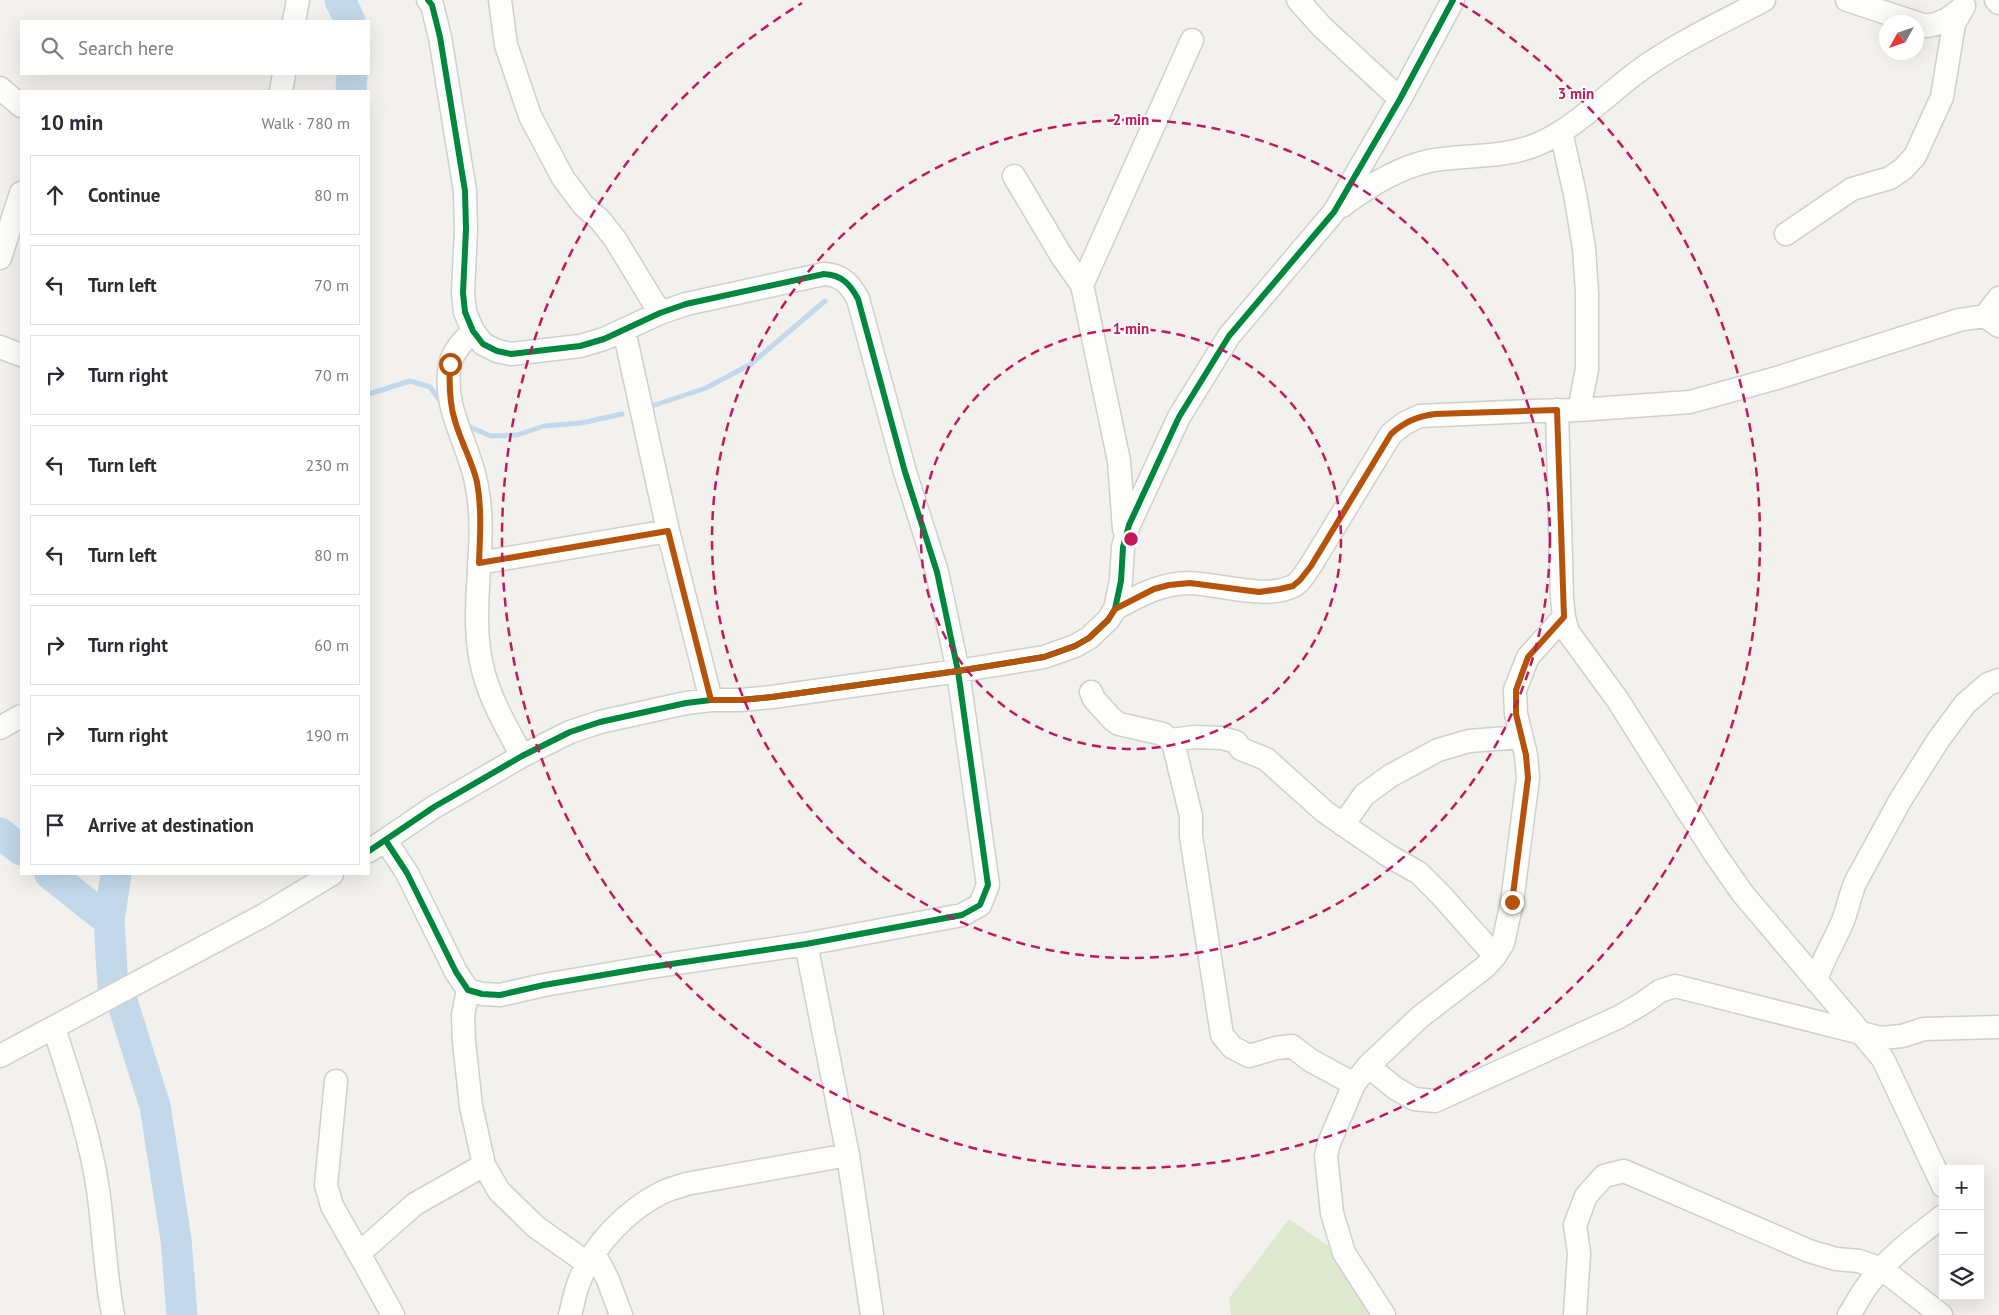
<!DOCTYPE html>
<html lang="en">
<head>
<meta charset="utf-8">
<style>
  body { margin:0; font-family:"PT Sans",sans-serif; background:#f7f7f7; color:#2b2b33 }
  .controls { position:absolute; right:15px; bottom:15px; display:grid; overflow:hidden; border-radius:0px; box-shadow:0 5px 20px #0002 }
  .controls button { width:45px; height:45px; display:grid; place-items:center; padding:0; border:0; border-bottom:1px solid #e1e1e2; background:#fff; color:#2b2b33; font:25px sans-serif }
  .compass { position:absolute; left:1879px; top:15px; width:45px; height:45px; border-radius:50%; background:#fff; box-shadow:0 5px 20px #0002; rotate:230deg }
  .stop { position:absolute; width:15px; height:15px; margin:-11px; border:4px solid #b45309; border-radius:50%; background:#fff }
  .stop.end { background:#b45309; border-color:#fff; box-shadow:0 1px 5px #0008 }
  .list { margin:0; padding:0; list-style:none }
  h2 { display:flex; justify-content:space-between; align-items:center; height:65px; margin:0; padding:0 20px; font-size:21px }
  h2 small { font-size:16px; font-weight:400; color:#7c7c81 }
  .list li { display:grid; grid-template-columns:32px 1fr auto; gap:15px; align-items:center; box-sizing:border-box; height:80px; margin:0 10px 10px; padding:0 10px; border:1px solid #e1e1e2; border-radius:0px }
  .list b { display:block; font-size:19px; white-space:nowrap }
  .list em { font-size:16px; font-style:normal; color:#7c7c81 }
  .icon { flex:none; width:28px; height:28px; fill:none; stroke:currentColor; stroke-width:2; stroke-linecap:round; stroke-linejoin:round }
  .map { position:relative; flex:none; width:1999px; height:1315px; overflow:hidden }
  .search { position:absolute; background:#fff; box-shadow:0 5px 20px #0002; left:20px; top:20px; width:350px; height:55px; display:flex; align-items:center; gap:12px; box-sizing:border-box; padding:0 18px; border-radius:0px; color:#7c7c81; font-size:19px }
  .panel { position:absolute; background:#fff; box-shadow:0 5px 20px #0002; left:20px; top:90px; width:350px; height:785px; border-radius:0px }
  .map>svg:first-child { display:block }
</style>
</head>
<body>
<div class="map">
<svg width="1999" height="1315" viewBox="0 0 1999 1315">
  <rect width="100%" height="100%" fill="#f2f1ed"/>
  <path fill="#dee9d0" d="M1289,1219l42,29 43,67h-143l-2,-17z"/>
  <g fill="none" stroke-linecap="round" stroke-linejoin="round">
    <path stroke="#c3d8ea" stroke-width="5" d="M369,394l41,-13 20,6 13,18
      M652,406l54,-18 45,-24 74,-63
      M465,425l26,11 26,-1 27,-9 37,-3 41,-9"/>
    <path stroke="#c3d8ea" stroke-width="31" d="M340,0l10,21
      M351,91l1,-17
      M0,833l21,17
      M50,874l59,47
      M116,874l-7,47 4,66 9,14 33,105 21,133 6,76"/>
    <defs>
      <path id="minor" d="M500,0l6,45 24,71 33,62 21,28 16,14 15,19 45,74
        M1298,0l24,27 78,72
        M1847,0l79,26c16,-2 24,-8 36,-18
        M1996,0l3,3
        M294,21l4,-21
        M0,88l21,18
        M281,91l3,-17
        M1561,132l14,62 9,54 3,45v76l-8,41
        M1014,176l47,79 21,30 37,176 5,68
        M1342,206c25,-19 56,-38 87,-45 35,-7 75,-2 109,-17 37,-16 66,-47 98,-71 39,-29 85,-50 128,-73
        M1786,234l66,-45 38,-11 13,-9 12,-13 27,-59 12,-73 10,-18
        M0,258l21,-65
        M1082,285l110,-245
        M1985,316l14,-18
        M624,330l44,201 43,169
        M473,331c-9,9 -21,21 -23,34 -8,42 18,77 26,117 14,63 -10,129 8,192 8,29 24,56 38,82
        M0,347l21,8
        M1557,410l5,188 2,19 4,15 49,67 98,155 28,40 140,165 60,127
        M479,563l189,-32
        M1115,609c24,-14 47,-26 75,-26 29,1 77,17 103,3 8,-4 13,-14 18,-21l80,-131 14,-11 15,-7 109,-5 50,-1 111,-8 90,-25 179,-57 26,-4 14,10
        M1091,692l3,7 18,20 7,5 44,10 10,8 18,74v20l31,199 10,12 17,9 27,-8 16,-2 18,14 44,24
        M0,728l21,-12
        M1172,740l21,-3 29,1 14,4 5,7 25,10 59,53 64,44 30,17 21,21 55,62
        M1343,825l21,-30 26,-19 48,-26 31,-9 52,-4
        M386,841l21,32 49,99 12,18 14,4 18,1 44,-10 100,-17 162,-24 156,-29 18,-10 8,-20 -30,-214 -21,-99 -32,-100 -47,-173c-8,-15 -16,-24 -34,-25l-138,30 -26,9 -56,26 -24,7 -69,8 -14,-3 -14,-7 -10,-13 -8,-19 -2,-19 3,-64 -1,-38 -25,-154 -8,-32 -4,-5
        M369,851l65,-44 88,-51 48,-24 30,-10 86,-19 25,-3h30l31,-3 186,-26 86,-14 31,-11 14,-8 19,-18 7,-11 6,-28 2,-34 6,-22 50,-108 50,-81 105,-124 66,-113 53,-99
        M806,944l42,211 24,160
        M1816,981c6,-21 18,-39 26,-58 6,-14 8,-29 14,-42l45,-82 38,-60 26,-35 23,-20 11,-4
        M468,990l-5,25 1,27 7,64 13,59 15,26 37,36 51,36
        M54,1028c17,53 36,107 44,162 6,42 7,83 15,125
        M0,1056l264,-141 68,-41
        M1368,1066l27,22 19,11 21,2 184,-84 24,-14 17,-12 15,-5 206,52 21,-2 22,-7 75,-2
        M336,1081l-10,104 6,21 29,51
        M594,1253l14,27 13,35
        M393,1315l-32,-58 3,-8 51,-45 69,-39
        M570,1315c3,-11 5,-23 9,-33 14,-37 47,-71 82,-89 8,-4 17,-6 25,-9l162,-29
        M1384,1315l-40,-62 -12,-40 -6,-57 3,-13 25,-59 14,-18 52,-49 65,-50 10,-11 8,-13 9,-41 16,-124 -2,-23 -10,-41 -1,-24 13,-33 36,-40
        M1575,1315l4,-62 -4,-28 11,-29 18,-20 20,-5 185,80 27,8 23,2 23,8 59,46
        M1849,1315c7,-11 13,-23 21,-33 20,-26 47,-46 73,-66"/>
    </defs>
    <use href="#minor" stroke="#d0cfcb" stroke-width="25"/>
    <use href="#minor" stroke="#fdfdfc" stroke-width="22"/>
    <defs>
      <path id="cycleway" d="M386,841l21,32 49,99 12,18 14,4 18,1 44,-10 100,-17 162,-24 156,-29 18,-10 8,-20 -30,-214 -21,-99 -32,-100 -47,-173c-8,-15 -16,-24 -34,-25l-138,30 -26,9 -56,26 -24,7 -69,8 -14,-3 -14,-7 -10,-13 -8,-19 -2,-19 3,-64 -1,-38 -25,-154 -8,-32 -4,-5
        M369,851l65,-44 88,-51 48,-24 30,-10 86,-19 25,-3h30l31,-3 186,-26 86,-14 31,-11 14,-8 19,-18 7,-11 6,-28 2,-34 6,-22 50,-108 50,-81 105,-124 66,-113 53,-99"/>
    </defs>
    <use href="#cycleway" stroke="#fff" stroke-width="9"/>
    <use href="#cycleway" stroke="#00873e" stroke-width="6"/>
  </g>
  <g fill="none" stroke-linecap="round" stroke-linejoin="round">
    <path stroke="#b45309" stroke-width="6" d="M450,364c-1,19 -1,38 5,57 6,21 17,40 22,61 5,27 3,54 2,81l189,-32 43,169h30l31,-3 186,-26 86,-14 31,-11 14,-8 19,-18 7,-11 39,-20 15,-4 21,-2 69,9 21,-3 13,-3 7,-6 11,-14 80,-132c13,-12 26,-18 44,-20l122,-4 7,207 -36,40 -12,33v24l10,41 2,23 -16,124"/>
  </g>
  <g fill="none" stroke="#c2185b" stroke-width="2.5" stroke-dasharray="9 6">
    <circle cx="1131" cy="539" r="210"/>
    <circle cx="1131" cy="539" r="419"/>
    <path d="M1460 3A629 629 0 1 1 802 3"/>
  </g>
  <circle cx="1131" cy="539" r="8" fill="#c2185b" stroke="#fff" stroke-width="2.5"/>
  <g font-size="15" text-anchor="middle" font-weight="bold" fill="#c2185b" stroke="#fff" stroke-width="4" stroke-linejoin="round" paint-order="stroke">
    <text x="1576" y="99">3 min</text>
    <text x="1131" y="125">2 min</text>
    <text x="1131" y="334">1 min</text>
  </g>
</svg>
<div class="controls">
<button>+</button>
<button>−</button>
<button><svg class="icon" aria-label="layers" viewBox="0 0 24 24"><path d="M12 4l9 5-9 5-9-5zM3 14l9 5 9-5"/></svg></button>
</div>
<svg class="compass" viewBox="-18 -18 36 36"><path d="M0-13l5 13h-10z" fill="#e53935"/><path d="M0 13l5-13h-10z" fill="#7c7c81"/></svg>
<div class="stop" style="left:450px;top:364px"></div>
<div class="stop end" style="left:1512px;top:902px"></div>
<div class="search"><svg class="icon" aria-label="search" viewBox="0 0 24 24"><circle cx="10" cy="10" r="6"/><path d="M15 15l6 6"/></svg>Search here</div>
<section class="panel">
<h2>10 min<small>Walk · 780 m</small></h2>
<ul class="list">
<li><svg class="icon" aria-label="ahead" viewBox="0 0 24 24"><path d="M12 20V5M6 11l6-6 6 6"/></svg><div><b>Continue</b></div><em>80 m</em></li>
<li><svg class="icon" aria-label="left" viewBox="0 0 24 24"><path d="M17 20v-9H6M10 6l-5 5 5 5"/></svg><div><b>Turn left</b></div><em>70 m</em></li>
<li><svg class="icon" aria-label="right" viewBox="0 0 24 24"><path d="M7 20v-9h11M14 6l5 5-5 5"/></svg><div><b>Turn right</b></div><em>70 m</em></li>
<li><svg class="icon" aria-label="left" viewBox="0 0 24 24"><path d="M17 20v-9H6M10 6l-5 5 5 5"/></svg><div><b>Turn left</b></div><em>230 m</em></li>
<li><svg class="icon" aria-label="left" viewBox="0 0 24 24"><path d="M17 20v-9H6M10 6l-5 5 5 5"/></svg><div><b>Turn left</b></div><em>80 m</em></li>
<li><svg class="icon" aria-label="right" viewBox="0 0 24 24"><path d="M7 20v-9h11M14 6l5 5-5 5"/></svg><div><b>Turn right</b></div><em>60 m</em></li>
<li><svg class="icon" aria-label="right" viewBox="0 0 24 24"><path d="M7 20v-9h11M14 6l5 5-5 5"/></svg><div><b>Turn right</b></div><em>190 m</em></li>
<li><svg class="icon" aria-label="arrive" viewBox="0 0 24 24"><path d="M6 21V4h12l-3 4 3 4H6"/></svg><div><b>Arrive at destination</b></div></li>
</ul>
</section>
</div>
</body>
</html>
